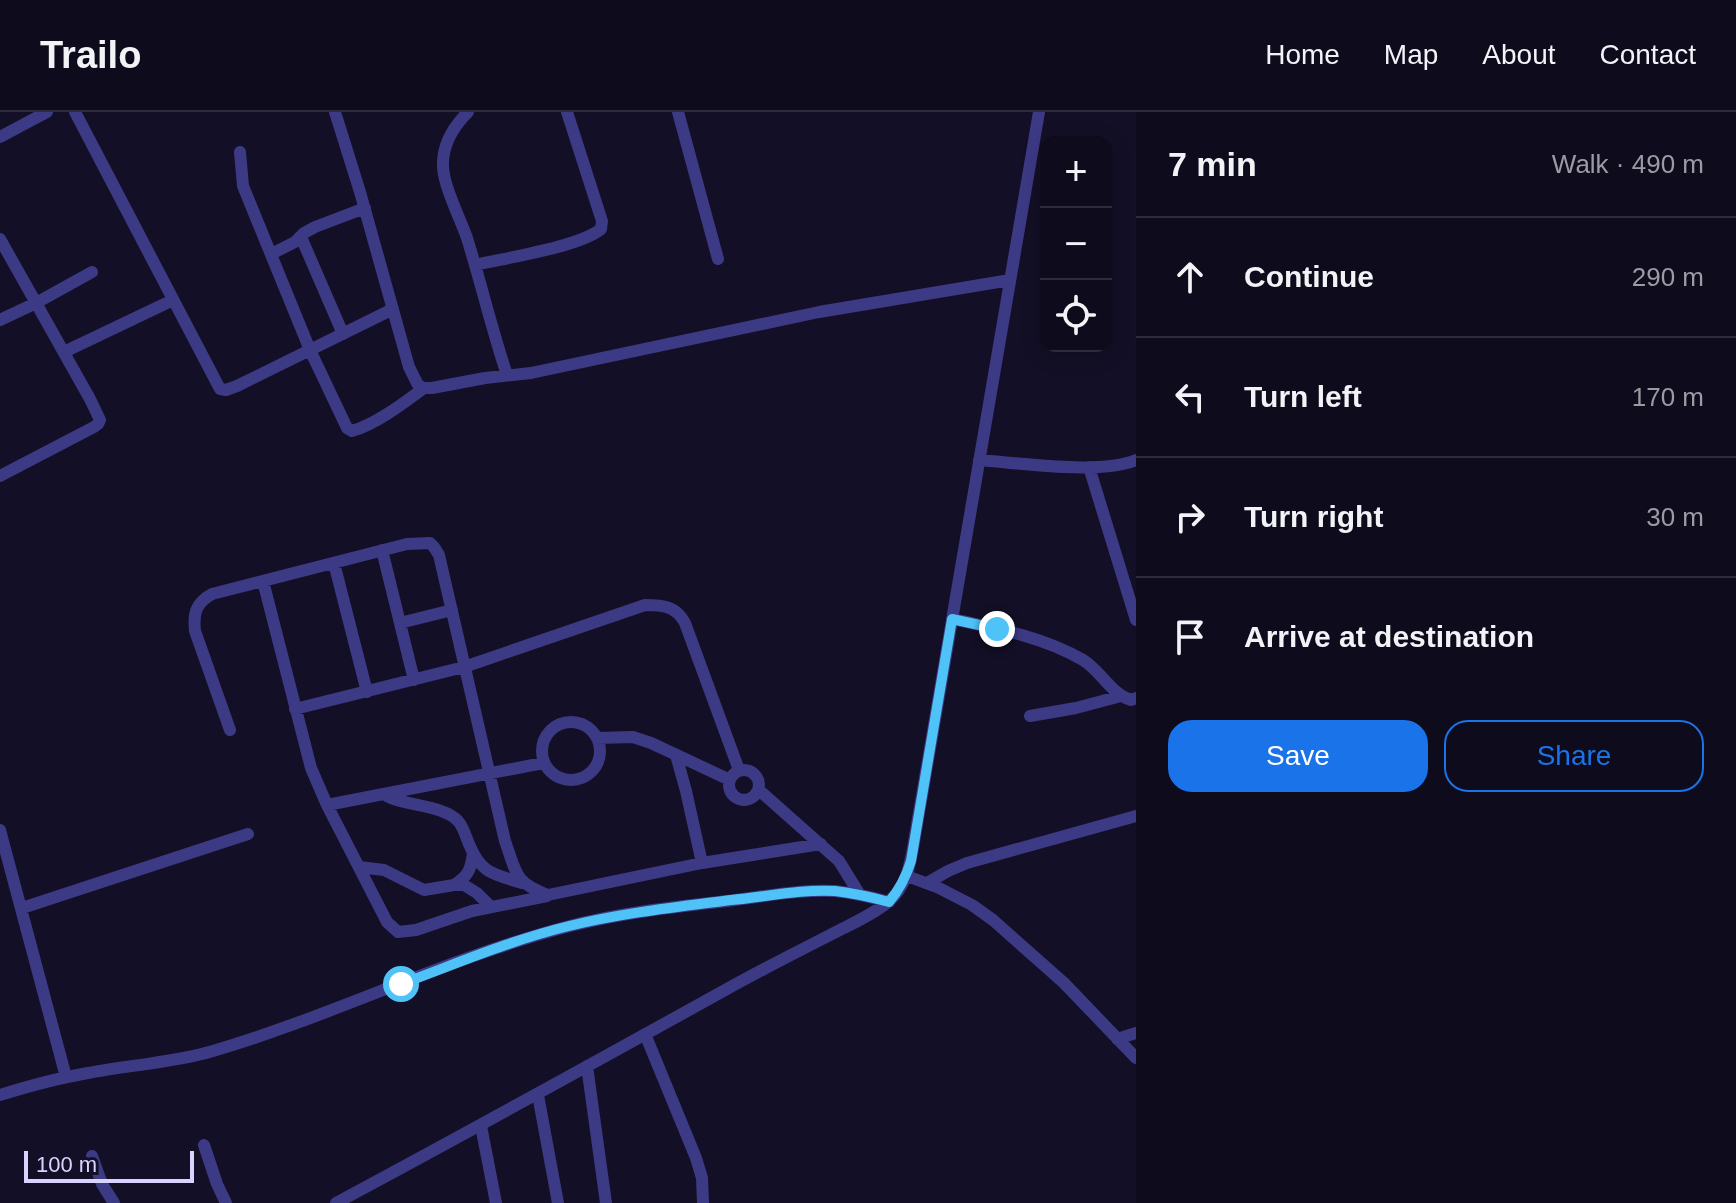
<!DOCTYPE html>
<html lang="en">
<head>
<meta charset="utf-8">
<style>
  body { margin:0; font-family:Helvetica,sans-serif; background:#1c1929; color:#f1f3f6 }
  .controls { position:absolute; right:24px; top:24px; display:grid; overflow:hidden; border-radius:16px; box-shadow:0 4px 20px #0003 }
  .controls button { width:72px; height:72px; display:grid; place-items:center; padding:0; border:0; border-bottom:2px solid #2e2b3b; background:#0e0b1c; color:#f1f3f6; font:40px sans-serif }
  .scale { position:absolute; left:24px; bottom:20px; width:170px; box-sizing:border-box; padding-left:8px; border:4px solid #d9d4ff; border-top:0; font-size:22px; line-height:28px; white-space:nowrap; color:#d9d4ff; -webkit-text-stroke:6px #130f26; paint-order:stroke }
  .stop { position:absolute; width:24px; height:24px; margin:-18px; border:6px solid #4fc3f7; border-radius:50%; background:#fff }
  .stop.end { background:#4fc3f7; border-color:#fff; box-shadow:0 2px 8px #0008 }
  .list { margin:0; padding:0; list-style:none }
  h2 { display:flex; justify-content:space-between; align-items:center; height:104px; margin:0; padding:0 32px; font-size:34px }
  h2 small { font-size:26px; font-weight:400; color:#9b9ba3 }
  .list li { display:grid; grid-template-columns:52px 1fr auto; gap:24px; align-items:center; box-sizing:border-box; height:120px; padding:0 32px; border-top:2px solid #2e2b3b }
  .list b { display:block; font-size:30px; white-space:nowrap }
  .list em { font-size:26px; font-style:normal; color:#9b9ba3 }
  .actions { display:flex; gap:16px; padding:24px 32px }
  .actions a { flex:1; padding:18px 0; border:2px solid #1a73e8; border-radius:24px; text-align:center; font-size:28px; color:#1a73e8 }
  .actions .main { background:#1a73e8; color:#fff }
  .icon { flex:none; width:44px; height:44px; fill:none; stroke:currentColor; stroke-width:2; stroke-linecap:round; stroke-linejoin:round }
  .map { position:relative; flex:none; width:1136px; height:1091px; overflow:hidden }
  header { display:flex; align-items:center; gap:48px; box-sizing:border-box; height:112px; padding:0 40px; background:#0e0b1c; border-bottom:2px solid #2e2b3b }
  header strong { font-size:38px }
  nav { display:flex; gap:44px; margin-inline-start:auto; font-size:28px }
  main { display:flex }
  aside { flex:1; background:#0e0b1c }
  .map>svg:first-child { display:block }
</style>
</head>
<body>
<header>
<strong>Trailo</strong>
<nav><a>Home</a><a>Map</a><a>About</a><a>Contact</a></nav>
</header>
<main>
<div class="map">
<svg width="1136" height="1091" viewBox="0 0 1136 1091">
  <rect width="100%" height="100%" fill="#130f26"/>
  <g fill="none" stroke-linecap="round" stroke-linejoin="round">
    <path stroke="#3d3a85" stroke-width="12" d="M75,0l145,277 6,1 11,-4 156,-77
      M335,0l25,80 49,175 9,18 6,3h8l53,-10 46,-5 288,-61 191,-32
      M468,0c-15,15 -26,33 -25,55 1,20 17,51 24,71 14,45 25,92 40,137
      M678,0l40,147
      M0,25l47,-25
      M240,40l3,34 67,164 37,78 5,3c23,-6 53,-29 72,-43
      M301,125l42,97
      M0,127l90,160 10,21 -2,4 -4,3 -94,49
      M271,142l24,-12 9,-9 11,-6 50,-19
      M475,153c30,-7 104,-18 126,-36l1,-8 -35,-109
      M0,208l36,-17 56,-31
      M64,240l109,-52
      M979,348c41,3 120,15 157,0
      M1089,355l47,153
      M382,438l32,130
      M334,451l33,129
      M263,469l48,187 16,37 60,117 11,10 18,-2 56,-19 75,-15
      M952,507c44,9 92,18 131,41 18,11 28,34 48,40l5,-2
      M400,511l52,-13
      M295,597l169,-42 181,-62c18,0 31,1 40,18l54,147
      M1030,604l46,-8 45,-12
      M542 639a29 29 0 1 1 58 0a29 29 0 1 1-58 0Z
      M230,618l-35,-99c-2,-18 1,-28 17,-37l195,-50 23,-1 4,4 5,8 66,286c12,33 9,41 43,54l154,-32 119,-19
      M597,626l36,-1 18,6 79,37
      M676,643l10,36 16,72
      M729 673a15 15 0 1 1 30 0a15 15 0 1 1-30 0Z
      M759,678l80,71 21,34
      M387,684c17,10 57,9 71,25 5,5 8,16 11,23 12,30 25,30 53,39
      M327,693l216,-42
      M0,718l66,247
      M359,755l25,3 40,20 30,-5h10l13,8 14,14
      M907,764l32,12 33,17 21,15 71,63 72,75
      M927,771l21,-12 19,-8 169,-47
      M454,773c14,-9 17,-15 19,-32
      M22,796l226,-74
      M645,922l51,124 6,20 1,25
      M1117,927l19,-6
      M587,954l19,137
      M0,983c29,-9 58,-17 88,-22 41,-8 84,-10 125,-22 119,-35 232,-92 353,-124 53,-14 107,-20 161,-26 35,-4 73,-12 108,-10 19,2 36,6 54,11
      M538,983l20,108
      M481,1014l15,77
      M204,1033l13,39 9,19
      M92,1044l10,28 12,19
      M336,1091c131,-70 261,-142 391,-214 34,-19 68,-36 103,-54 19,-10 41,-19 58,-33 20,-16 23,-42 27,-66l124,-724"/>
  </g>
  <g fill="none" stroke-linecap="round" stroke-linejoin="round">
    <path stroke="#4fc3f7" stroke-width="10" d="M401,872c55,-20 110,-44 168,-58 53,-13 108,-19 162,-26 34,-3 70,-11 104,-9 18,2 36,6 54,11 11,-13 17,-25 22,-41l41,-242 45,10"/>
  </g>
</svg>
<div class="controls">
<button>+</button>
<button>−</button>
<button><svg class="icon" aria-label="locate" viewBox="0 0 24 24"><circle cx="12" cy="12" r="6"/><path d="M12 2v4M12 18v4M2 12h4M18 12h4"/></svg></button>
</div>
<div class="scale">100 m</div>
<div class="stop" style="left:401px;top:872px"></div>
<div class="stop end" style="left:997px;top:517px"></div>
</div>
<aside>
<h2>7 min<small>Walk · 490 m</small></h2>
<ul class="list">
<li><svg class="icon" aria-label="ahead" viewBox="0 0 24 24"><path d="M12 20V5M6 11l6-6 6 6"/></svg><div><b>Continue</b></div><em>290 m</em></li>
<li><svg class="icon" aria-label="left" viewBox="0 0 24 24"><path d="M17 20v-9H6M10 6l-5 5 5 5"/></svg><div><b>Turn left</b></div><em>170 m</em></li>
<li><svg class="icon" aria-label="right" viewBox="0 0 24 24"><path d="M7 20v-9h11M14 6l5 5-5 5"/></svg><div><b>Turn right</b></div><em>30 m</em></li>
<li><svg class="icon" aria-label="arrive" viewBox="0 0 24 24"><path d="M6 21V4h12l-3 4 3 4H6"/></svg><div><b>Arrive at destination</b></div></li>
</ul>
<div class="actions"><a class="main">Save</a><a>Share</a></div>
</aside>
</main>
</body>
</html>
